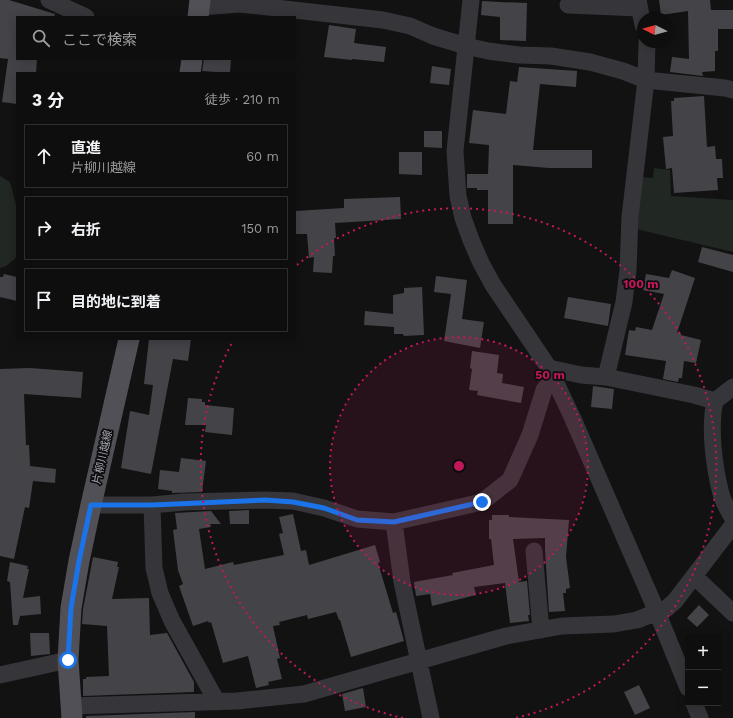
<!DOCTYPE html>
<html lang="ja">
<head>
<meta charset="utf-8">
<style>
  body { margin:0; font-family:"Work Sans","Noto Sans JP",sans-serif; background:#1c1c1c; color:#f1f3f6 }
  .controls { position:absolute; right:12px; bottom:12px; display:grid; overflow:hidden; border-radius:0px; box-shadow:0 2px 10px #0003 }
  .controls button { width:36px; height:36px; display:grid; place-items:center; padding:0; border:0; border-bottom:1px solid #2e2e2e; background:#0e0e0e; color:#f1f3f6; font:20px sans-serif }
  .compass { position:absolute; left:637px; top:12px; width:36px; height:36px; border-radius:50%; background:#0e0e0e; box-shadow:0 2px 10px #0003; rotate:275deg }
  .stop { position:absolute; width:12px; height:12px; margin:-9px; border:3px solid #1a73e8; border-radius:50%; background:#fff }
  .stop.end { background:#1a73e8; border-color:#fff; box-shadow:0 1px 4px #0008 }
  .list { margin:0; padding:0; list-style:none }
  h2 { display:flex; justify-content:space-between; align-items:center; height:52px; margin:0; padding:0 16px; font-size:17px }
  h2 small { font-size:13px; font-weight:400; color:#9b9c9e }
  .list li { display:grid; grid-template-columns:26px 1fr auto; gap:12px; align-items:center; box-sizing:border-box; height:64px; margin:0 8px 8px; padding:0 8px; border:1px solid #2e2e2e; border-radius:0px }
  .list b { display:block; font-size:15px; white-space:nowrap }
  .list p { margin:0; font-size:13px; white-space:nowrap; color:#9b9c9e }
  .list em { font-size:13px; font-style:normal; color:#9b9c9e }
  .icon { flex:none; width:22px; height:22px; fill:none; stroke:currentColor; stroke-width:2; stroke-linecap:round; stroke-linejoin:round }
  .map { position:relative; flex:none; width:733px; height:718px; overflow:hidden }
  .search { position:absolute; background:#0e0e0e; box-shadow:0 2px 10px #0003; left:16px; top:16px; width:280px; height:44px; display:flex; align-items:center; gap:10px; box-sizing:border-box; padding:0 14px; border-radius:0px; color:#9b9c9e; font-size:15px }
  .panel { position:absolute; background:#0e0e0e; box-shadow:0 2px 10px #0003; left:16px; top:72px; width:280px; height:268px; border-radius:0px }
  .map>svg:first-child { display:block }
</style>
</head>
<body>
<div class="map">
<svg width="733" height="718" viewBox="0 0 733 718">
  <rect width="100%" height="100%" fill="#121213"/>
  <path fill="#212723" d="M654,168l16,2 1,26 62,4v52l-97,-23 6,-52 11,1z
    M0,176l10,6 7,27v48l-11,9 -6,2z"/>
  <path fill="#444448" d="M0,0h9l46,14 -1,3h-37v42h20l-1,14h-19v31l-15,-2 6,-43 -8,-1z
    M659,0h51l1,10h22v19h-15v22h-3v20l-13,1 1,4 -33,-4 2,-15 17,2 -1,-48 -27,4z
    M482,1l17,1 28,1 -1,38 -26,-1v-23l-19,-2z
    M329,25l27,4 -2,14 32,4 -2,15 -32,-3v1l-28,-3z
    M204,59h27l-1,14 -28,-2z
    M432,66l19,3 -2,16 -19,-2z
    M519,67l58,4 -1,16 -36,-3 -7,66h59v18h-43l-36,-3v59h-25v-34h-11v-2h-10v-14h21l1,-29 -20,-2 4,-33 33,4 4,-33 7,1z
    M704,96l3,51 8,-1 1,13h6l1,19h-6l1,12 -44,3 -2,-25 -6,1 -3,-32 10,-1 -2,-35h3v-3z
    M424,131h18v17l-18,-1z
    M399,152h23v23l-23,-1z
    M400,197l1,22 -66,4 1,15h-2l1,18h-2l-1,17 -19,-1 1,-15 -5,1 -2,-24h-12v-23l49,-3v-9z
    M702,247l31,8v17l-35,-10z
    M672,270l23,8 -18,55h4v2l20,5 -5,23 -12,-2 -2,17h-3l-1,4 -15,-3 3,-18 -41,-6 4,-25 6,1 1,-4 16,3 12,-36 -21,-4 3,-16 23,4z
    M4,274l13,3v24l-17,-4v-20h3z
    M436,276l31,4 -5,39 22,3 -4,26 -36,-7 7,-47 -17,-2z
    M422,287l2,48 -20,1 -1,-2h-9v-7l-30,-2 1,-14 28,3v-19l11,-2v-5z
    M568,297l43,7 -3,22 -44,-8z
    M149,339h42l-3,22 -15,-2 -22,115 -30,-6 9,-57 19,4 4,-30 -9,-1z
    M472,351l27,4 -2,18 6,1 -1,9 22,4 -3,16 -44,-8 1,-4 -9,-1 3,-21 -2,-1z
    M30,368l53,4 -2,26 -57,-4 2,51h3l1,21 26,3 -1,14 -22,-2 -4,27 -4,-1 -11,52 -14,-3v-187z
    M593,386l21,3 -2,20 -21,-2z
    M188,398l14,1v3h3v3l29,3 -2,27 -27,-3 1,-7h-21z
    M181,458l25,3 -4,31 -30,1v-2l-14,-2 2,-19 19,2z
    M249,510v14h-19l-1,-13z
    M211,511l10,13h-11l1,3 -12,2 6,40 28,-7 1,3 50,-10 -5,-21 4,-1 -4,-16 14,-3 8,37 5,-1 3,15 66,-20 5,17 -2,1 15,50 3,-1 8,29 -53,16 -11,-37h-1l-3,-8 -28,7 -1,-4 -28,7 1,3 -7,1 7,32 -3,1 5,20 -14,3 1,3 -13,3 -8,-32 -25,7 -12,-41 -2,1 -1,-2 -15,5 -14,-40 4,-2 -5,-14 -5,-40 4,-1 -2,-16z
    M492,515h17v2l60,3 -3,37 4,31 -4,1v4h-3l2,18 -16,1 -4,-62v-12l-32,1 6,43 8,-1 3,34h-2l1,6 -19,2 -5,-40 -31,4 2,8 -44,11 -2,-12 -14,2 -2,-14 39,-7 -1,-2 42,-8 -3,-26h-2v-19h3z
    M93,557l25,5 -1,5h2l-7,32 37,-1 1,37 17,-2 27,49v10l-111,4v-17h3v-2l23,-1 -2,-50 -25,-2 1,-15z
    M10,562l18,4 -1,3h2l-6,29 17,-2 1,18 -21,2 -2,9h-5l-3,-43 -3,-1z
    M699,605l10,10 -12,12 -10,-9z
    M30,633h19l1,21 -19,2z
    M639,685l11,23 -15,7 -11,-23z
    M363,688l3,19 -21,4 -3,-17z
    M195,712v6h-109v-2z"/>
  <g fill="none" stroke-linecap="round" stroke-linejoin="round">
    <path stroke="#35353a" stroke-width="17" d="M49,0l37,17
      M471,0l-16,151 3,45 5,22 8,22 10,23 12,22 56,83 24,51 84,193 31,76
      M638,0l5,25
      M568,5l71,3
      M200,7l40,-3 143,16 27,6 23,10 33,10 22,5 31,4 32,1 39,6 33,9 23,9 79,8 8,2
      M549,368l32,7 25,2 18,-75 4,-32 2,-53 16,-137 1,-38
      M606,377l88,18 21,6
      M733,387l-18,14c-6,27 -1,65 6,93 2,8 8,17 12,25
      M91,505h61l32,-3 81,-2 28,1 31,7 33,11 37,3 88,-20 28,-22 20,-45 14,-45 9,-13
      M152,505l2,63 6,25 12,28 45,81
      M394,522l8,60 29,136
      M534,551l7,79
      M694,576l39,37
      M0,675l68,-15
      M694,703l6,15
      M71,706l166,-5 67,-7 202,-58 56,-10 52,-2 23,-4 30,-12 8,-7 58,-76"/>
    <path stroke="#505056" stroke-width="21" d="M198,17l2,-17
      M190,73l2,-14
      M72,718l-4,-58 3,-52 8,-47 12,-56 38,-166"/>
  </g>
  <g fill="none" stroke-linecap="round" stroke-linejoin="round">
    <path stroke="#1a73e8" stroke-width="5" d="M68,660l3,-52 8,-47 12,-56h61l113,-5 28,2 31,6 33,12 37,2 88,-20"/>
  </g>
  <circle cx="459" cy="466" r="129" fill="#c2185b" fill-opacity=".12"/>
  <g fill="none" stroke="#c2185b" stroke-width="2" stroke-dasharray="2 4">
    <circle cx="459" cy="466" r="129"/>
    <path d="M403 718A258 258 0 0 1 233 341M297 265A258 258 0 1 1 515 718"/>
  </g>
  <g text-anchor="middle" stroke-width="3.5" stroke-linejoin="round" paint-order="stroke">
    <g font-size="11" fill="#a5a7b2" stroke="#0d0d0e">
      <text transform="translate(102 457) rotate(-77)" y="4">片柳川越線</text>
    </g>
  </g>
  <circle cx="459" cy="466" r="6" fill="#c2185b" stroke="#0d0d0e" stroke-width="2"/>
  <g font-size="12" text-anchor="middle" font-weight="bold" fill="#c2185b" stroke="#0d0d0e" stroke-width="3.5" stroke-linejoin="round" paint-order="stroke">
    <text x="641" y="288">100 m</text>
    <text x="550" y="379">50 m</text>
  </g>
</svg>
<div class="controls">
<button>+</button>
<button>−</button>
</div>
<svg class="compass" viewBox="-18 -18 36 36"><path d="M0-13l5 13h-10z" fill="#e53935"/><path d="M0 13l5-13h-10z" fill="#9b9c9e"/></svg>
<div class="stop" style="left:68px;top:660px"></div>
<div class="stop end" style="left:482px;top:502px"></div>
<div class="search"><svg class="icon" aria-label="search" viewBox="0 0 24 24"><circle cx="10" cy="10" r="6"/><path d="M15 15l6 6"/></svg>ここで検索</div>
<section class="panel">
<h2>3 分<small>徒歩 · 210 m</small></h2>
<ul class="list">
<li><svg class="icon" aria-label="ahead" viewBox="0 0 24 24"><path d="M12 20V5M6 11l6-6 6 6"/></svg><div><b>直進</b><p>片柳川越線</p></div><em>60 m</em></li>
<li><svg class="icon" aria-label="right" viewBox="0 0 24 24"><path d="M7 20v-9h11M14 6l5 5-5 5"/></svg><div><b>右折</b></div><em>150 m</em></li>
<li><svg class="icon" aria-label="arrive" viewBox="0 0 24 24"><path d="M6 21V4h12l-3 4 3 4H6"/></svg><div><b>目的地に到着</b></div></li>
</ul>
</section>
</div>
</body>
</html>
